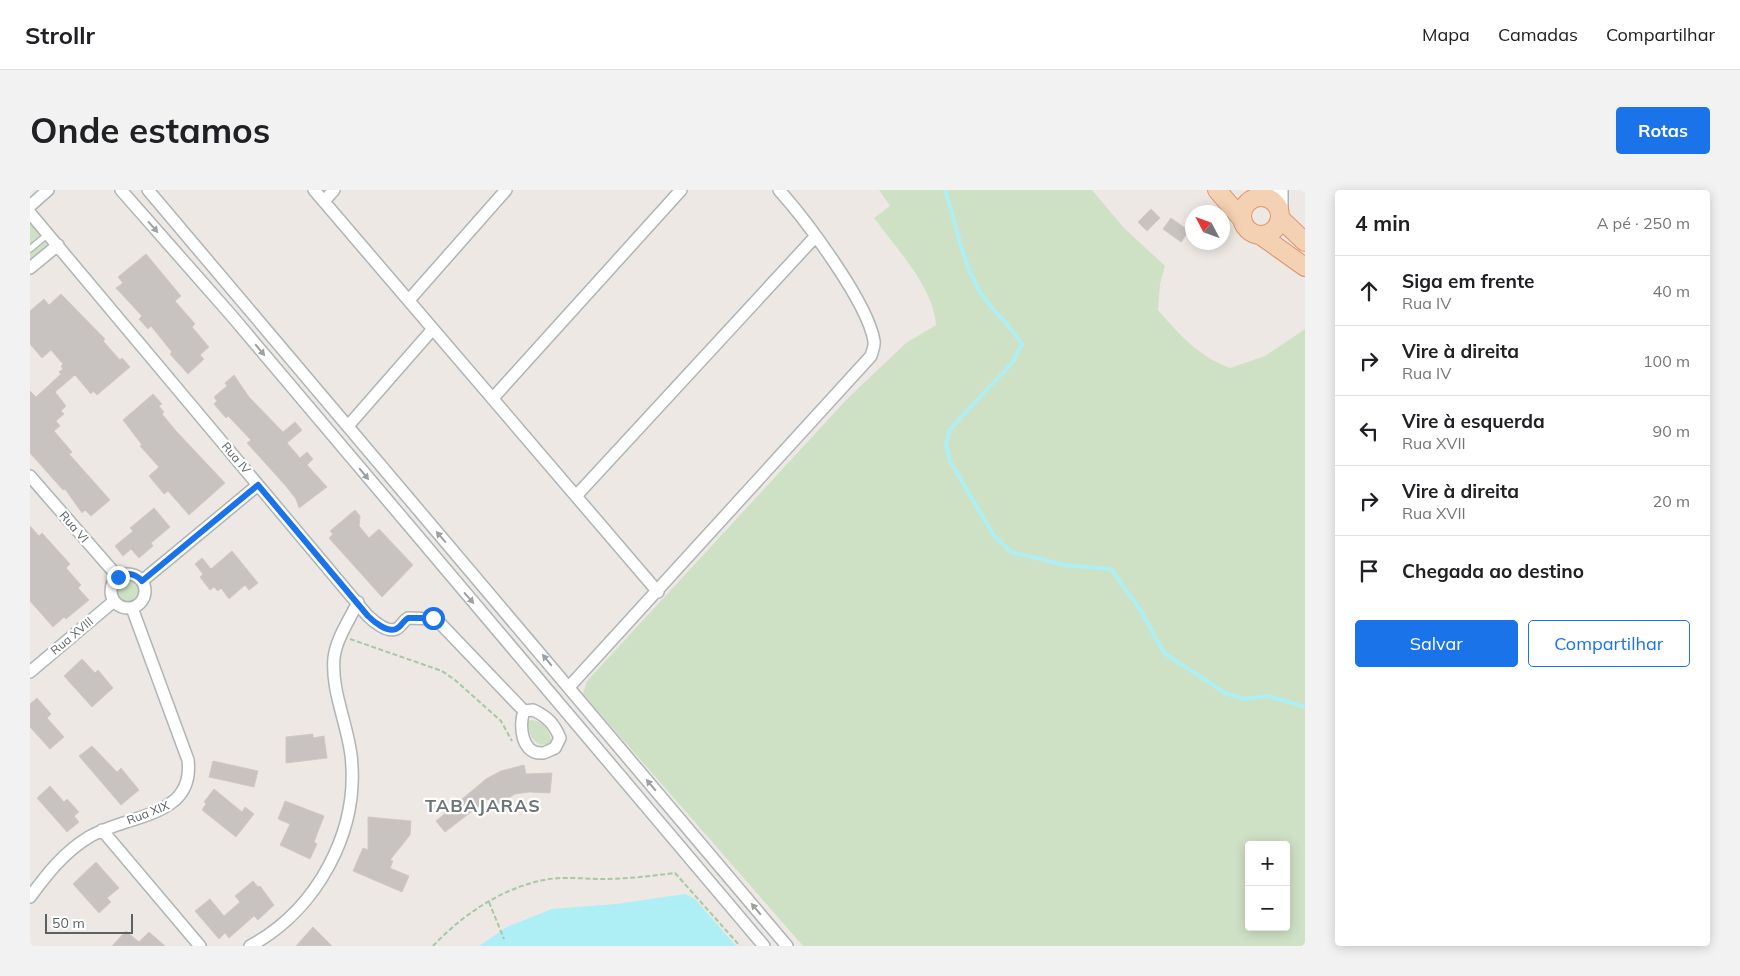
<!DOCTYPE html>
<html lang="pt">
<head>
<meta charset="utf-8">
<style>
  body { margin:0; font-family:Mulish,sans-serif; background:#f2f2f2; color:#202124 }
  .controls { position:absolute; right:15px; bottom:15px; display:grid; overflow:hidden; border-radius:5px; box-shadow:0 2px 12px #0003 }
  .controls button { width:45px; height:45px; display:grid; place-items:center; padding:0; border:0; border-bottom:1px solid #e0e0e0; background:#fff; color:#202124; font:25px sans-serif }
  .compass { position:absolute; left:1155px; top:15px; width:45px; height:45px; border-radius:50%; background:#fff; box-shadow:0 2px 12px #0003; rotate:311deg }
  .scale { position:absolute; left:15px; bottom:12px; width:88px; box-sizing:border-box; padding-left:5px; border:2px solid #5c6263; border-top:0; font-size:14px; line-height:18px; white-space:nowrap; color:#5c6263; -webkit-text-stroke:4px #fff; paint-order:stroke }
  .stop { position:absolute; width:15px; height:15px; margin:-11px; border:4px solid #1a73e8; border-radius:50%; background:#fff }
  .stop.end { background:#1a73e8; border-color:#fff; box-shadow:0 1px 5px #0008 }
  .list { margin:0; padding:0; list-style:none }
  h2 { display:flex; justify-content:space-between; align-items:center; height:65px; margin:0; padding:0 20px; font-size:21px }
  h2 small { font-size:16px; font-weight:400; color:#757577 }
  .list li { display:grid; grid-template-columns:32px 1fr auto; gap:15px; align-items:center; box-sizing:border-box; height:70px; padding:0 20px; border-top:1px solid #e0e0e0 }
  .list b { display:block; font-size:19px; white-space:nowrap }
  .list p { margin:0; font-size:16px; white-space:nowrap; color:#757577 }
  .list em { font-size:16px; font-style:normal; color:#757577 }
  .actions { display:flex; gap:10px; padding:15px 20px }
  .actions a { flex:1; padding:11px 0; border:1px solid #1a73e8; border-radius:5px; text-align:center; font-size:18px; color:#1a73e8 }
  .actions .main { background:#1a73e8; color:#fff }
  .icon { flex:none; width:28px; height:28px; fill:none; stroke:currentColor; stroke-width:2; stroke-linecap:round; stroke-linejoin:round }
  .map { position:relative; flex:none; width:1275px; height:756px; overflow:hidden; border-radius:5px }
  header { display:flex; align-items:center; gap:30px; box-sizing:border-box; height:70px; padding:0 25px; background:#fff; border-bottom:1px solid #e0e0e0 }
  header strong { font-size:24px }
  nav { display:flex; gap:28px; margin-inline-start:auto; font-size:18px }
  .intro { display:flex; align-items:center; justify-content:space-between; box-sizing:border-box; height:120px; padding:0 30px }
  h1 { margin:0; font-size:35px }
  .button { padding:12px 22px; border-radius:5px; background:#1a73e8; color:#fff; font-size:18px; font-weight:700 }
  main { display:flex; gap:30px; padding:0 30px }
  aside { flex:1; background:#fff; border-radius:5px; box-shadow:0 2px 12px #0003 }
  .map>svg:first-child { display:block }
</style>
</head>
<body>
<header>
<strong>Strollr</strong>
<nav><a>Mapa</a><a>Camadas</a><a>Compartilhar</a></nav>
</header>
<div class="intro"><h1>Onde estamos</h1><a class="button">Rotas</a></div>
<main>
<div class="map">
<svg width="1275" height="756" viewBox="0 0 1275 756">
  <rect width="100%" height="100%" fill="#ede8e4"/>
  <path fill="#cfe1c4" fill-rule="evenodd" d="M849,0h213l32,38 41,38 -5,18 -2,26c22,25 40,46 72,58l35,-12 40,-27v617h-502l-220,-252 4,-13 260,-282 59,-56 30,-18c-2,-37 -40,-77 -62,-107l16,-12zM1219,655h37v82h-37z
    M0,34l13,14 4,8 -17,17z
    M84 401a14 14 0 1 1 28 0a14 14 0 1 1-28 0Z
    M500,530c13,0 18,9 22,21l-2,3 -9,1c-9,-4 -13,-12 -13,-22z"/>
  <path fill="#adeff4" d="M655,704l10,5 41,47h-257l28,-19 45,-18 64,-5z"/>
  <g fill="none" stroke-linecap="round" stroke-linejoin="round">
    <path stroke="#adeff4" stroke-width="4" d="M915,0c9,28 17,67 30,93 11,23 33,39 47,61l-10,19 -62,66 -4,16 4,16 44,75 17,16 54,13 46,4 30,42 23,42 61,40 19,6 25,-3 36,11"/>
  </g>
  <path fill="#c8c3c1" stroke="#d1c8c3" d="M1121,19l9,9 -13,13 -9,-9z
    M1141,28l18,13 -8,11 -18,-13z
    M116,64l35,42 -6,5 20,23 -3,3 17,20 -9,8 4,4 -16,15 -18,-20 2,-2 -21,-26 -3,3 -9,-10 3,-3 -26,-28 7,-5 -5,-6z
    M31,104l44,45 -2,2 17,19 2,-2 8,9 -33,28 -4,-4 -2,3 -16,-19 -20,17 11,14 -5,5 3,3 -8,7 4,5 -6,5 18,21 -3,2 41,46 -19,16 -6,-6 -3,3 -17,-24 -2,1 -33,-37v-62l6,6 25,-23 -2,-2 4,-3 -2,-3 2,-2 -12,-14 -9,8 -12,-14v-33l14,-12 5,6z
    M204,185l15,22 34,35 12,-10 7,8 -15,13 13,15 7,-6 6,7 -6,6 20,22 -28,21 -3,-9 -11,-14 -38,-42 4,-3 -23,-24 -2,2 -12,-14 3,-3 -3,-4 13,-11 -2,-3z
    M123,204l9,10 -3,2 5,6 -2,2 14,17 49,52 -36,32 -21,-24 -4,3 -15,-18 10,-9 -19,-21 2,-1 -19,-25z
    M124,318l16,19 -19,16 2,3 -14,12 -8,-9 -8,7 -8,-10 18,-15 -3,-3z
    M325,320l5,6 -1,10 10,12 10,-9 34,36 -31,32 -53,-59 4,-4 -3,-3z
    M0,336l9,10 3,-3 28,31 -4,4 15,17 -3,3 11,12 -23,19 -2,-2 -11,10 -23,-26z
    M202,361l26,32 -9,7 -4,-5 -16,14 -8,-11 -3,3 -4,-4 -4,3 -10,-13 3,-3 -8,-10 7,-6 9,11z
    M52,469l13,14 3,-3 15,18 -21,19 -28,-31z
    M7,508l14,16 -4,4 17,19 -14,12 -20,-22v-23z
    M283,544v4l11,-2 3,22 -41,5v-26z
    M62,556l25,26 4,-4 18,22 -18,15 -42,-49z
    M183,571l45,10 -4,16 -45,-10z
    M494,575l2,9 26,-1 -2,20 -21,-1 -14,2 -20,12 -7,-7 -43,33 -9,-11 50,-42 15,-8z
    M20,596l14,16 3,-3 12,13 -5,4 5,6 -12,10 -30,-34z
    M184,599l28,23 3,-5 9,7 -18,23 -34,-27 4,-6 -2,-2z
    M255,611l39,15 -10,26 3,2 -7,15 -30,-14 10,-21 -12,-5z
    M338,627l43,4 -1,14 -20,25 3,1 -3,7 19,8 -7,16 -49,-21 10,-23 5,2z
    M66,672l23,26 -12,10 4,4 -12,11 -26,-29z
    M223,691l5,6 2,-1 14,19 -16,15 -4,-4 -25,22 -4,-5 -6,6 -24,-28 15,-12 14,17 16,-14 -5,-6z
    M283,737l19,19h-36z
    M96,741l13,11 10,-10 16,14h-53z"/>
  <g fill="none" stroke-linecap="round" stroke-linejoin="round">
    <defs>
      <path id="service" d="M0,59l18,-15"/>
      <path id="minor" d="M91,0l110,125 533,631
        M118,0l639,756
        M284,0l344,402
        M294,11l10,-11
        M0,16l18,-16
        M0,23l337,402c6,6 20,18 29,14 5,-2 7,-8 12,-11l28,1 88,92
        M0,78l28,-23
        M379,110l97,-110
        M463,208l188,-208
        M318,236l84,-96
        M0,286l88,101
        M546,306l239,-259
        M81 401a17 17 0 1 1 34 0a17 17 0 1 1-34 0Z
        M112,391l116,-96
        M0,482l84,-71
        M539,497l302,-331c1,-4 4,-10 3,-15 -6,-38 -68,-121 -95,-151
        M503,520c15,7 21,14 27,28l-5,10c-3,1 -8,4 -12,5 -22,2 -24,-28 -19,-42z
        M72,640l98,116
        M0,707c17,-23 34,-45 59,-60 39,-23 106,-19 99,-77l-56,-152
        M220,756c67,-36 110,-115 101,-191 -4,-32 -20,-65 -17,-97 2,-19 16,-39 24,-56"/>
      <path id="secondary" d="M1250,0v22
        M1232,7l2,-7"/>
      <path id="primary" d="M1187,0l25,29
        M1212 26a19 19 0 1 1 38 0a19 19 0 1 1-38 0Z
        M1250,28l25,24
        M1230,45l45,32"/>
    </defs>
    <use href="#service" stroke="#afb4b5" stroke-width="8"/>
    <use href="#minor" stroke="#afb4b5" stroke-width="14"/>
    <use href="#secondary" stroke="#afb4b5" stroke-width="18"/>
    <use href="#primary" stroke="#df936b" stroke-width="20"/>
    <path stroke="#a7c8a3" stroke-width="2" stroke-dasharray="5 2.5" stroke-linecap="butt" d="M320,449l92,32 13,9 46,41 11,20
      M459,712l15,37
      M403,756c29,-31 69,-58 111,-66 19,-4 39,-1 58,-1 24,0 49,-3 73,-6l65,73"/>
    <use href="#service" stroke="#fff" stroke-width="5.5"/>
    <use href="#minor" stroke="#fff" stroke-width="11"/>
    <use href="#secondary" stroke="#fff" stroke-width="15"/>
    <use href="#primary" stroke="#f4d1b2" stroke-width="18"/>
  </g>
  <defs><path id="oneway-solid" d="M-6-.8H1V-3.2L6.5 0L1 3.2V.8H-6Z" transform="scale(1.25)"/></defs>
  <g fill="#9da1a1">
    <use href="#oneway-solid" transform="translate(123 37) rotate(49)"/>
    <use href="#oneway-solid" transform="translate(230 160) rotate(50)"/>
    <use href="#oneway-solid" transform="translate(334 284) rotate(50)"/>
    <use href="#oneway-solid" transform="translate(411 347) rotate(-131)"/>
    <use href="#oneway-solid" transform="translate(439 408) rotate(49)"/>
    <use href="#oneway-solid" transform="translate(517 470) rotate(-130)"/>
    <use href="#oneway-solid" transform="translate(621 595) rotate(-130)"/>
    <use href="#oneway-solid" transform="translate(726 719) rotate(-130)"/>
  </g>
  <g fill="none" stroke-linecap="round" stroke-linejoin="round">
    <path stroke="#1a73e8" stroke-width="6" d="M88,387c9,-5 17,-4 24,4l116,-96 110,131c5,5 19,17 28,13 5,-2 7,-8 12,-11h25"/>
  </g>
  <g text-anchor="middle" stroke-width="4.5" stroke-linejoin="round" paint-order="stroke">
    <g font-size="12" fill="#5c6263" stroke="#fff">
      <text transform="translate(206 268) rotate(50)" y="4">Rua IV</text>
      <text transform="translate(44 337) rotate(49)" y="4">Rua VI</text>
      <text transform="translate(42 446) rotate(-40)" y="4">Rua XVIII</text>
      <text transform="translate(118 623) rotate(-21)" y="4">Rua XIX</text>
    </g>
    <g font-size="18" font-weight="bold" letter-spacing="1" fill="#6d7475" stroke="#fff">
      <text x="453" y="622">TABAJARAS</text>
    </g>
  </g>
</svg>
<div class="controls">
<button>+</button>
<button>−</button>
</div>
<svg class="compass" viewBox="-18 -18 36 36"><path d="M0-13l5 13h-10z" fill="#e53935"/><path d="M0 13l5-13h-10z" fill="#757577"/></svg>
<div class="scale">50 m</div>
<div class="stop" style="left:403px;top:428px"></div>
<div class="stop end" style="left:88px;top:387px"></div>
</div>
<aside>
<h2>4 min<small>A pé · 250 m</small></h2>
<ul class="list">
<li><svg class="icon" aria-label="ahead" viewBox="0 0 24 24"><path d="M12 20V5M6 11l6-6 6 6"/></svg><div><b>Siga em frente</b><p>Rua IV</p></div><em>40 m</em></li>
<li><svg class="icon" aria-label="right" viewBox="0 0 24 24"><path d="M7 20v-9h11M14 6l5 5-5 5"/></svg><div><b>Vire à direita</b><p>Rua IV</p></div><em>100 m</em></li>
<li><svg class="icon" aria-label="left" viewBox="0 0 24 24"><path d="M17 20v-9H6M10 6l-5 5 5 5"/></svg><div><b>Vire à esquerda</b><p>Rua XVII</p></div><em>90 m</em></li>
<li><svg class="icon" aria-label="right" viewBox="0 0 24 24"><path d="M7 20v-9h11M14 6l5 5-5 5"/></svg><div><b>Vire à direita</b><p>Rua XVII</p></div><em>20 m</em></li>
<li><svg class="icon" aria-label="arrive" viewBox="0 0 24 24"><path d="M6 21V4h12l-3 4 3 4H6"/></svg><div><b>Chegada ao destino</b></div></li>
</ul>
<div class="actions"><a class="main">Salvar</a><a>Compartilhar</a></div>
</aside>
</main>
</body>
</html>
